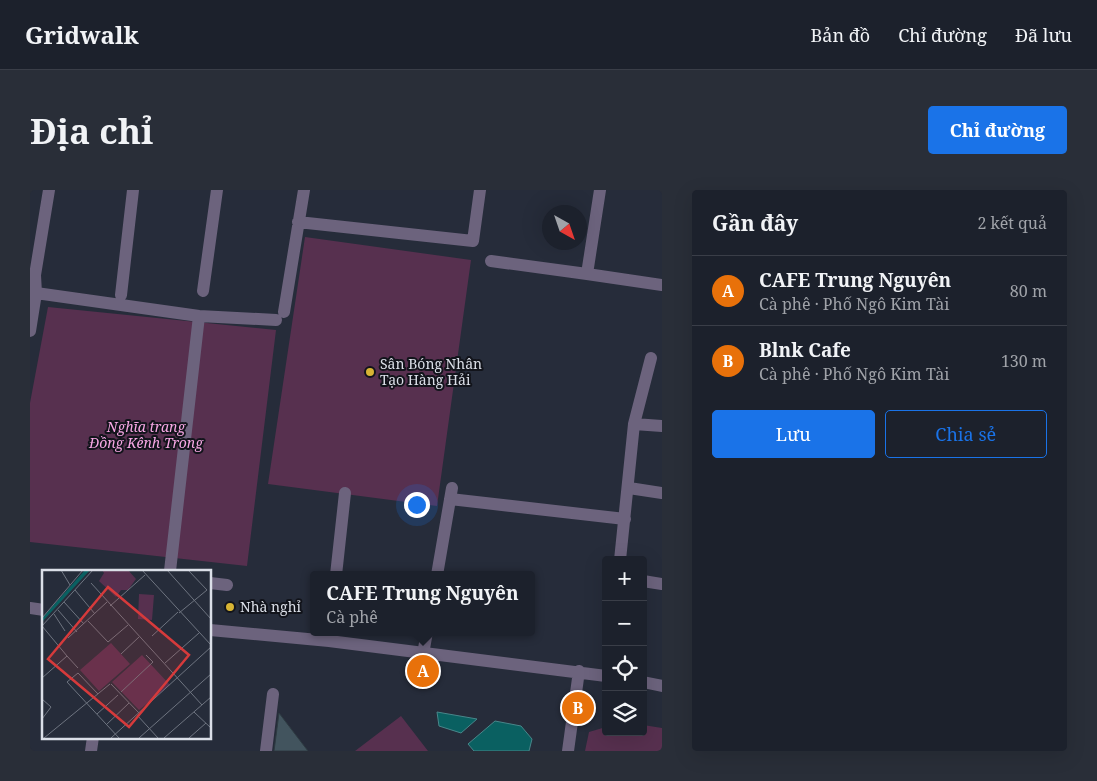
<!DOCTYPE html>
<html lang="vi">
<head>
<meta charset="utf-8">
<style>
  body { margin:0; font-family:"Noto Serif",serif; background:#292e38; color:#f1f3f6 }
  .controls { position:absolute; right:15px; bottom:15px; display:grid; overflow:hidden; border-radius:5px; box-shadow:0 5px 20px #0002 }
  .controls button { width:45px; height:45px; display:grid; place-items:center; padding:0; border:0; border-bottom:1px solid #3a3e48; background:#1c212c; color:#f1f3f6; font:25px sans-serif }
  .compass { position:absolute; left:512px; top:15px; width:45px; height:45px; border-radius:50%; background:#1c212c; box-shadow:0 5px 20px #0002; rotate:140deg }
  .you { position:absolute; left:386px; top:314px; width:18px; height:18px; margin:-12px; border:4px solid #fff; border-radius:50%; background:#1a73e8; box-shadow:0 0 0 8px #1a73e833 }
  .badge { display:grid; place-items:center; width:32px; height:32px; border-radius:50%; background:#1a73e8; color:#fff; font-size:16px; font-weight:700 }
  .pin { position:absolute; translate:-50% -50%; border:2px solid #fff; box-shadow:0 1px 5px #0006 }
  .popup { position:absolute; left:280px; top:381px; width:225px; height:65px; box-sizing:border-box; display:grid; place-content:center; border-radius:5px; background:#1c212c; filter:drop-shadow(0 1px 4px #0005); font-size:16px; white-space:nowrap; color:#a0a3a9 }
  .popup b { font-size:19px; color:#f1f3f6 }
  .popup::after { content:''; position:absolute; left:50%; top:100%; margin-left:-10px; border:10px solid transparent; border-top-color:#1c212c }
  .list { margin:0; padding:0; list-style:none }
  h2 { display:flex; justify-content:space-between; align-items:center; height:65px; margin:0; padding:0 20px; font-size:21px }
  h2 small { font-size:16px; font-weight:400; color:#a0a3a9 }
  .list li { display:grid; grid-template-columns:32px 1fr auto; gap:15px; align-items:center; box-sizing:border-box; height:70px; padding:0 20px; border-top:1px solid #3a3e48 }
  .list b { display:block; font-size:19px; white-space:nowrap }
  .list p { margin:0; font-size:16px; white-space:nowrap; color:#a0a3a9 }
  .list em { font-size:16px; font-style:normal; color:#a0a3a9 }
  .actions { display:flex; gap:10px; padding:15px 20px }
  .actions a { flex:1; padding:11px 0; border:1px solid #1a73e8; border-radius:5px; text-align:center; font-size:18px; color:#1a73e8 }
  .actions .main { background:#1a73e8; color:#fff }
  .icon { flex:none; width:28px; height:28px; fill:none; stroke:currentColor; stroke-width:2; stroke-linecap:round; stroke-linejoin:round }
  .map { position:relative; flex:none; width:632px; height:561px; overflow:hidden; border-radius:5px }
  header { display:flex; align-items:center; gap:30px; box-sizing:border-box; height:70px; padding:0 25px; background:#1c212c; border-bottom:1px solid #3a3e48 }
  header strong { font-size:24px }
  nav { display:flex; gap:28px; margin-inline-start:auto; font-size:18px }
  .intro { display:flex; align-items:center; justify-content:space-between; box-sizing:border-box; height:120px; padding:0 30px }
  h1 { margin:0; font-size:35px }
  .button { padding:12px 22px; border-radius:5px; background:#1a73e8; color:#fff; font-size:18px; font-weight:700 }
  main { display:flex; gap:30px; padding:0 30px }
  aside { flex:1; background:#1c212c; border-radius:5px; box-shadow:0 5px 20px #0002 }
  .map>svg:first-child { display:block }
</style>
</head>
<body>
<header>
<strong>Gridwalk</strong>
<nav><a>Bản đồ</a><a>Chỉ đường</a><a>Đã lưu</a></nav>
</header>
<div class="intro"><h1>Địa chỉ</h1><a class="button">Chỉ đường</a></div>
<main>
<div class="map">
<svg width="632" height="561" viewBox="0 0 632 561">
  <rect width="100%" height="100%" fill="#262c3a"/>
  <path fill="#57304f" d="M275,47l166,23 -34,246 -169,-22z
    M18,117l228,23 -29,236 -217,-24v-139z
    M371,526l27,35h-73z
    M613,535l19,3v23h-77l4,-19 17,-5v5h37z"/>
  <path fill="#0a6061" stroke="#49868a" d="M407,522l40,7 -16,14 -22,-7z
    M465,531l26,5 11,13 -3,12h-55l-6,-7z"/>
  <path fill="#42545e" stroke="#2e3b42" d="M249,523l29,38h-34z"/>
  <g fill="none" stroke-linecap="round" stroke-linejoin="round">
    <path stroke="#6c637d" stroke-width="12" d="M570,0l-13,84 75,11
      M268,32l175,19 7,-51
      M461,71l96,13
      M173,101l14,-101
      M6,103l163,23 77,4
      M91,105l12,-105
      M254,122l20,-122
      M0,141l6,-38 -1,-18 14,-85
      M604,234l28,2
      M599,298l33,5
      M420,309l175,20
      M590,370l14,-136 17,-66
      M140,381l29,-255
      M306,385l9,-82
      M407,385l15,-87
      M613,391l19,3
      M180,393l17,2
      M0,418l14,2
      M180,440l119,11 277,35
      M393,464l4,-22
      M613,492l19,4
      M61,561l2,-14
      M236,561l7,-57
      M538,561l11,-80"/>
  </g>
  <g fill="#d7b434" stroke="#12141b" stroke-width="2">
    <circle cx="340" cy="182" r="5"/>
    <circle cx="200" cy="417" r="5"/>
  </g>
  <g text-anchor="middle" stroke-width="4" stroke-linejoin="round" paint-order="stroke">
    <g font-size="14" fill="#dbdfe8" stroke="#12141b" text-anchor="start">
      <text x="350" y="179">Sân Bóng Nhân<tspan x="350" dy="16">Tạo Hàng Hải</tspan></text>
      <text x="210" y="422">Nhà nghỉ</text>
    </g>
    <g font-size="14" font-style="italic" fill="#f7a7e4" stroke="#12141b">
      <text x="116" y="242">Nghĩa trang<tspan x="116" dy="16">Đồng Kênh Trong</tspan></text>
    </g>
  </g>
  <g transform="translate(12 380)">
    <rect width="169" height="169" fill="#262c3a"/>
    <path d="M60,0h26l8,9 -8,11h-7l-5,7 -17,-16 5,-8zM97,24l15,1 -2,25 -14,-1zM69,73l19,21 -31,27 -19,-21zM100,85l28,30 -31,25 -27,-28z" fill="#57304f"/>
    <path d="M43,0h5l-48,52v-4z" fill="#0a6061"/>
    <path fill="none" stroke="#6e7480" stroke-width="1" d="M19,0l9,15M100,0l69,75M125,0l44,49M49,13l111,122M33,20l20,24M22,32l20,22M68,36l35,-31M16,40l19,22M137,43l28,-23 -19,-20M12,44l11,17M0,48l41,-48M46,51l20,21M0,56l51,-56M110,66l26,-24M26,68l39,-36M66,72l20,-17M79,84l18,-17M25,86l11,12M123,93l34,-30M0,108l25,-22 -25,-30M69,114l28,29M79,122l32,-30 -7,-7M56,124l-20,-21 -11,9 52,56M0,129l9,8 -9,12M152,142l17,16M55,144l21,-19M95,145l21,23M64,155l23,-22M2,168l66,-54M69,168l100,-91M97,168l72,-64M122,168l47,-41M147,168l17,-15"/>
    <path fill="#d63a3b" fill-opacity="0.15" stroke="#d63a3b" stroke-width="2.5" d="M66,17l81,68 -60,72 -81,-68z"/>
    <rect width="169" height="169" fill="none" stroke="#dbdfe8" stroke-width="2.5"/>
  </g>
</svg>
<div class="controls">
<button>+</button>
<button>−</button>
<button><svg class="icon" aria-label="locate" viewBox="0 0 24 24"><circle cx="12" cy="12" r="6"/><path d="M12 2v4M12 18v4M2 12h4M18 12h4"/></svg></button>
<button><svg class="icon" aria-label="layers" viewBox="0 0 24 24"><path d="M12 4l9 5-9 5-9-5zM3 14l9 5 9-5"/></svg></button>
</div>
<svg class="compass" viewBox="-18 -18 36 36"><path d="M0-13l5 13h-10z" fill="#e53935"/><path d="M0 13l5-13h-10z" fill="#a0a3a9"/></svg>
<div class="you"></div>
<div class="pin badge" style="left:393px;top:481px;background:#e8710a">A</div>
<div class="popup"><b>CAFE Trung Nguyên</b>Cà phê</div>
<div class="pin badge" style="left:548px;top:518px;background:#e8710a">B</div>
</div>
<aside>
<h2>Gần đây<small>2 kết quả</small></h2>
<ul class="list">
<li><span class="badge" style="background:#e8710a">A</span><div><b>CAFE Trung Nguyên</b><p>Cà phê · Phố Ngô Kim Tài</p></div><em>80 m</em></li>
<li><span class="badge" style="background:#e8710a">B</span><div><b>Blnk Cafe</b><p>Cà phê · Phố Ngô Kim Tài</p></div><em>130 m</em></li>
</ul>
<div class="actions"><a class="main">Lưu</a><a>Chia sẻ</a></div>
</aside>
</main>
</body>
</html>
